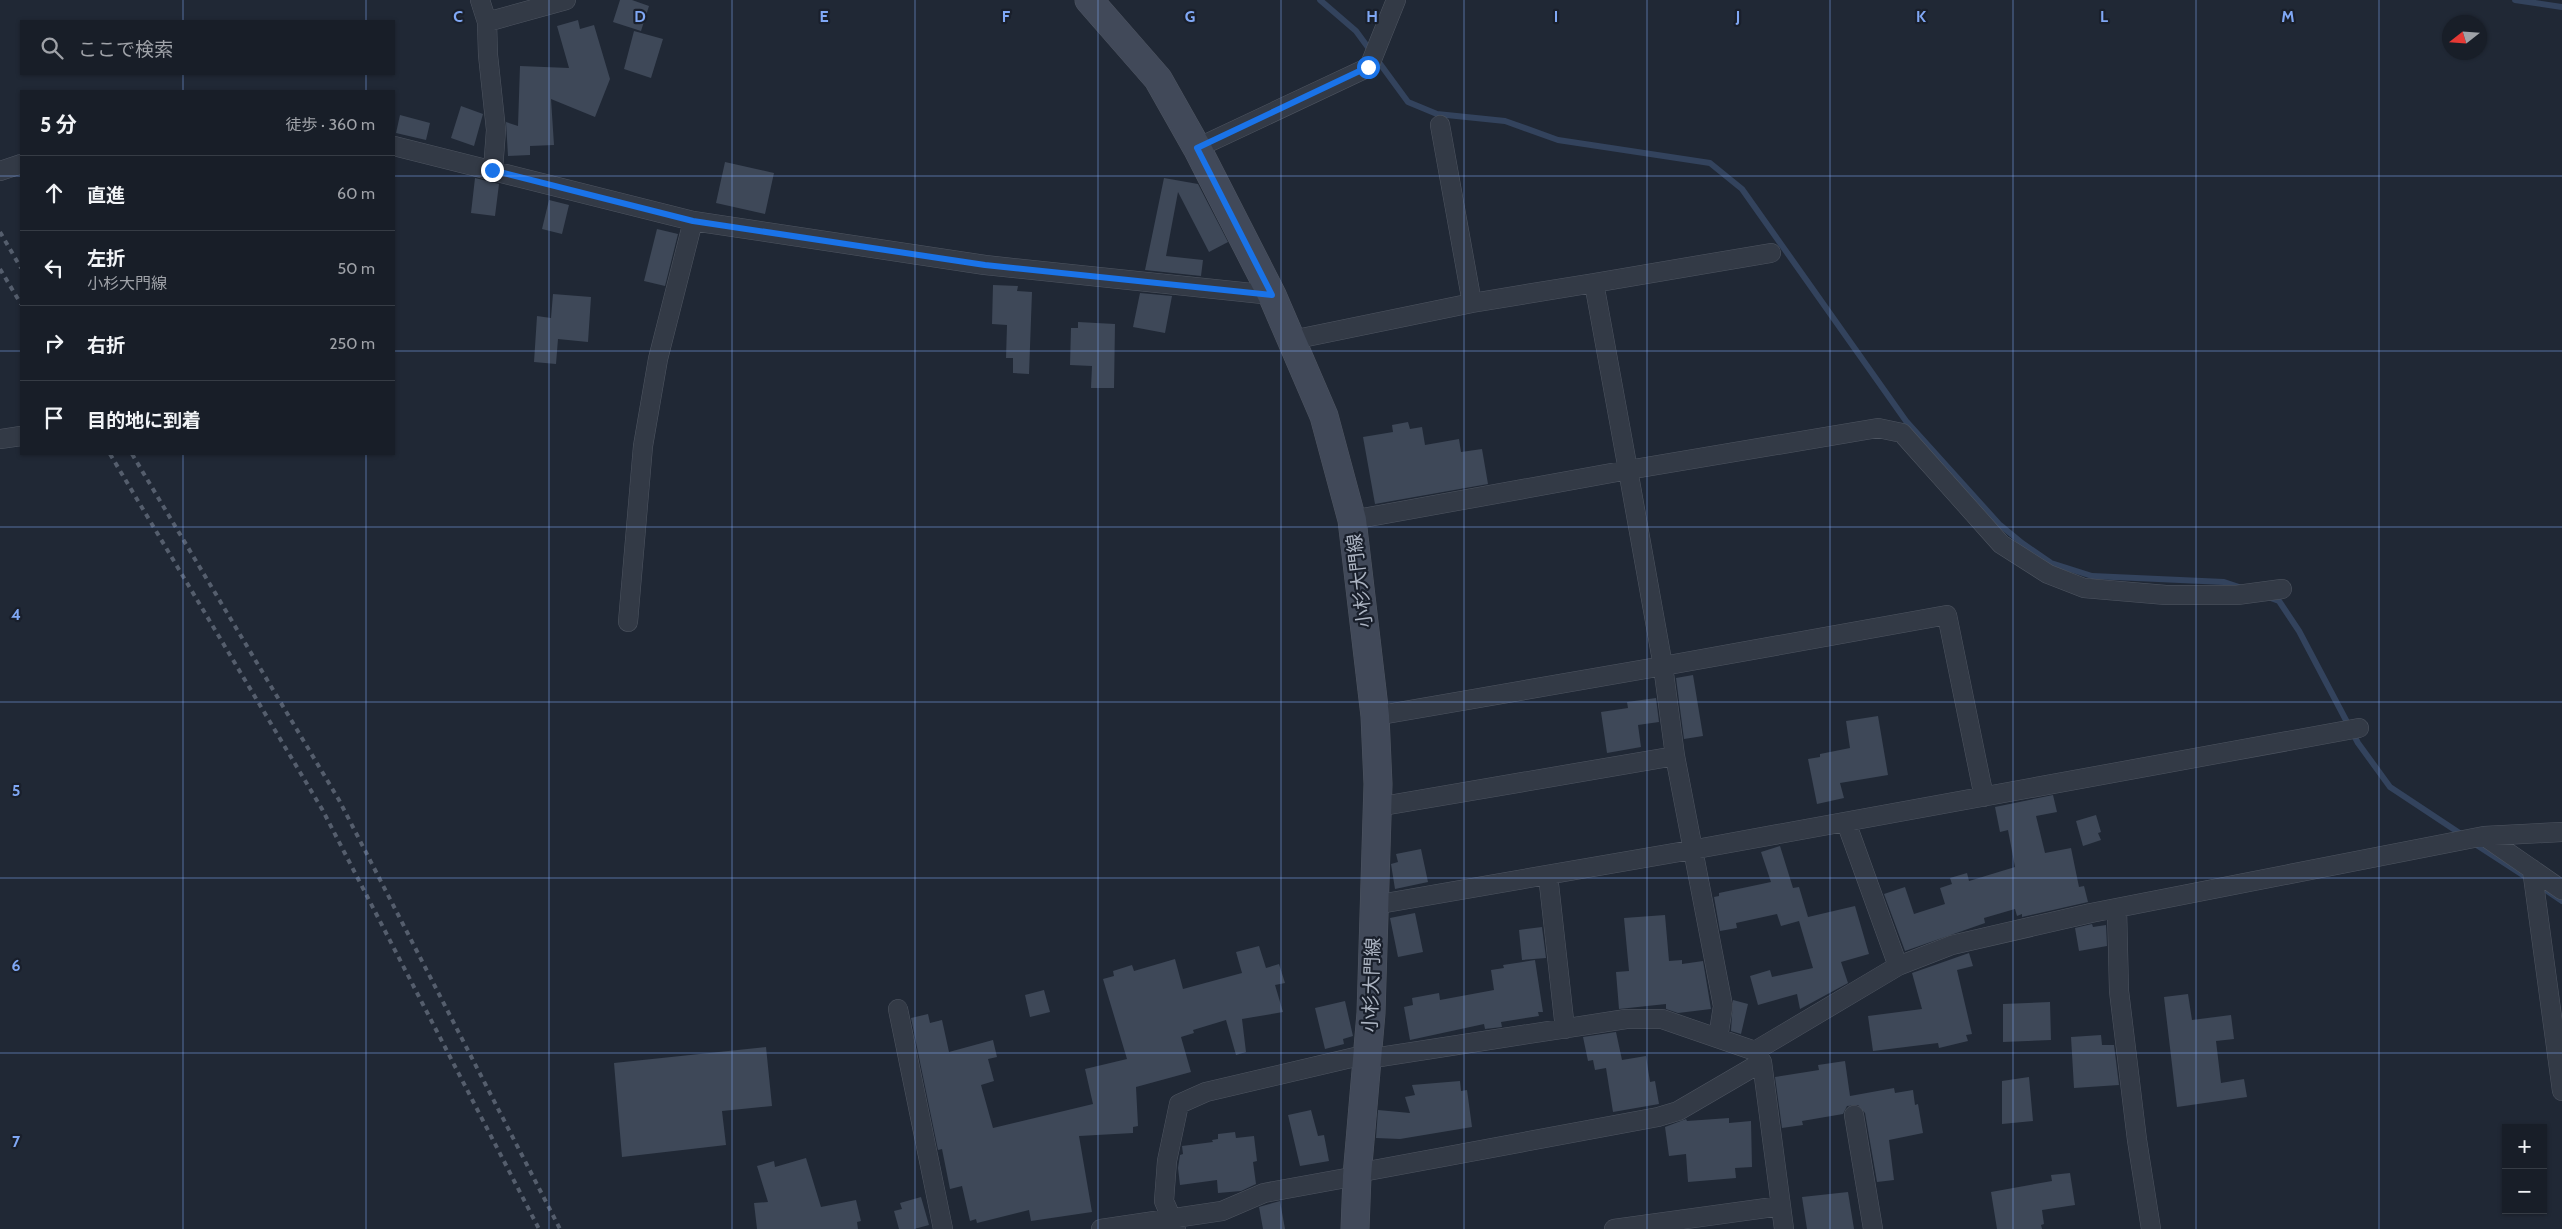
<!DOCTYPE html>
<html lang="ja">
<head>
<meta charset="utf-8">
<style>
  body { margin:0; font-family:Cabin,"Noto Sans JP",sans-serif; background:#212730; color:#f1f3f6 }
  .controls { position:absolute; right:15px; bottom:15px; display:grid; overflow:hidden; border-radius:0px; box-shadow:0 1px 4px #0004 }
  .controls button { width:45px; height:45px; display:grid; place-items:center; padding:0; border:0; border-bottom:1px solid #363c45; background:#181e28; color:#f1f3f6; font:25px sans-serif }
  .compass { position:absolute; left:2442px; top:15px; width:45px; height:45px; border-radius:50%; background:#181e28; box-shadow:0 1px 4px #0004; rotate:253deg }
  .stop { position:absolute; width:15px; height:15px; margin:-11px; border:4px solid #1a73e8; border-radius:50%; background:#fff }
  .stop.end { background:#1a73e8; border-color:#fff; box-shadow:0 1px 5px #0008 }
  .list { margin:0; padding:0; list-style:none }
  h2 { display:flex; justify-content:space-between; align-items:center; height:65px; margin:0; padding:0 20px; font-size:21px }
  h2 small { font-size:16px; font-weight:400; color:#9fa2a8 }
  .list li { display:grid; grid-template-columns:32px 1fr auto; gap:15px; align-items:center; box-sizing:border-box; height:75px; padding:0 20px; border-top:1px solid #363c45 }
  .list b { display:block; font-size:19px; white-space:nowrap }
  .list p { margin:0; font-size:16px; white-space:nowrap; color:#9fa2a8 }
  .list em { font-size:16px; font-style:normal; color:#9fa2a8 }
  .icon { flex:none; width:28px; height:28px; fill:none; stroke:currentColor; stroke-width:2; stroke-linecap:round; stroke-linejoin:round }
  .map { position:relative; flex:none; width:2562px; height:1229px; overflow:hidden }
  .search { position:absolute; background:#181e28; box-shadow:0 1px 4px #0004; left:20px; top:20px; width:375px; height:55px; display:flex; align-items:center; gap:12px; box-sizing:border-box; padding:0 18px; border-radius:0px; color:#9fa2a8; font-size:19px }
  .panel { position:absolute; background:#181e28; box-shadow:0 1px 4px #0004; left:20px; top:90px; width:375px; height:365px; border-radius:0px }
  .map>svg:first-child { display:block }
</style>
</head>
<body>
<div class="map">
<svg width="2562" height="1229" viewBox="0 0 2562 1229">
  <rect width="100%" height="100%" fill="#202835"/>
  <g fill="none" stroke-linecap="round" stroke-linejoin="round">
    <path stroke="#33435d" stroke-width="6" d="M1320,0l36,31 52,71 29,12 68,7 53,19 152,23 32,26 164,232 93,103 23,19 29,20 41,13 132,6 18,6
      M2515,0l47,7
      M2268,597l11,4 20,30 59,112 32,44 74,49
      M2472,842l57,37
      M2537,884l25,17"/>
  </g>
  <path fill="#3e4858" d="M620,0h12l17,6 -8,25 -28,-9z
    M578,20l2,9 14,-4 16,54 -15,38 -44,-18 3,46 -24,1v9l-22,1 -2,-34 12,4 2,-60 49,2 -12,-42z
    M634,31l29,8 -12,39 -27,-9z
    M461,106l22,8 -9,32 -23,-8z
    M400,115l30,8 -4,17 -30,-7z
    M725,162l49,11 -9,41 -49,-11z
    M475,178l24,6 -4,32 -24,-3z
    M1164,178l34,6 30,58 -19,10 -31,-60 -12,64 37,4 -2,16 -56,-6z
    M549,200l20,5 -7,29 -20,-5z
    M657,229l21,5 -13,52 -21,-5z
    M993,285l25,1 -1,5 15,1 -3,82 -16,-1v-15h-7l1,-33 -15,-1z
    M1140,293l32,3 -7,37 -32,-6z
    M553,294l38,3 -3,45 -30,-3 -2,25 -22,-2 3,-46 14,2z
    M1078,322l37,2 -1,64h-23l1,-22 -22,-1 1,-37h7z
    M1408,422l2,7 12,-2 3,18 34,-6 2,13 21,-3 6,35 -113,20 -12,-67 30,-5 -1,-7z
    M1693,675l10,61 -19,3 -8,-61z
    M1656,698l3,24 -21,3 3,22 -34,6 -6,-41 27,-4 -1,-6z
    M1878,716l10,59 -48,8 4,15 -27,6 -9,-45 12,-2v-3l30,-6 -4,-27z
    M2053,795l4,17 -21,4 9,37 26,-5 8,39 5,-1 4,16 -66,15v-3l-5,2 -2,-7 -31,9 1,5 -80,28 -21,-57 21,-7 9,27 31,-10 -5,-16 12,-4 -2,-6 17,-5 2,8 46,-14 -7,-37 -8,2 -5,-25z
    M2096,815l5,17 -3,1 3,7 -18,6 -7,-25z
    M1780,846l13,42 6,-1 9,30 47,-11 14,48 -28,8 7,21 -48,26 -3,-15 -39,11 -8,-29 20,-6 2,7 41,-9 -14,-47 -18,5 -4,-12 -41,9 1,5 -17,3 -6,-34 5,-1v-3l52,-11 -10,-30z
    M1421,849l7,33 -33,7 -4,-25 7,-2 -2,-8z
    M1415,913l8,39 -25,5 -8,-39z
    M1665,915l4,46 13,-1v4l21,-3 8,48 -33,4 -12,-4v-5l-47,5 -3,-37 13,-1 -5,-53z
    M2092,924l1,3 13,-2 1,21 -28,5 -4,-23z
    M1542,927l4,31 -24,2 -3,-30z
    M1259,946l7,22 13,-4 6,19 -10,2 8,27 -41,7 4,33 -10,3 -10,-35 -33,10 1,3 -13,4 10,35 -55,15 2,39 -5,1v6l-54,3 13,76 -61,9 -2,-11 -52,13 -1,-4 -6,2 -8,-35 -12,3 -8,-40 -4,1 -27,-132 17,-4 2,9 12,-3 7,32 44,-12 4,17 -9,2 6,22 -13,4 12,43 100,-24 -8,-35 42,-10 -24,-80 11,-3 -1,-5 19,-6 2,6 41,-12 8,30 59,-16 -6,-21z
    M1969,953l4,13 -16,4 15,64 -6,1 2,6 -29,7 -1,-5 -65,8 -5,-35 54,-7 -10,-36z
    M1535,960l8,52h-5l1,4 -38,6 1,5 -17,2 -1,-5 -74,16 -6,-33 9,-2 -1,-7 27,-5 1,7 54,-10 -3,-20 13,-2 -1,-3z
    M1044,990l6,22 -20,5 -5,-22z
    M2188,994l4,26 39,-5 3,24 -18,2 5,42 23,-4 3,18 -70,10 -13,-110z
    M1733,1000l15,4 -7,30 -10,-3z
    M1345,1001l8,35 -10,3 1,5 -19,5 -10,-41z
    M2050,1002l1,38 -48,2v-38z
    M1616,1032l6,28 24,-4 4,26 5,-1 4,23 -46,8 -7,-44 -11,2 -2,-10 -5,1 -5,-24z
    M2101,1035l1,10h12l5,40 -45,3 -3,-51z
    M766,1047l6,59 -50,5 4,34 -104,12 -8,-94z
    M1845,1061l5,35 44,-8 1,5 18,-3 2,15 3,-1 5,29 -34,7 5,40 -17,2 -12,-69 -7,-8 -11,1 -4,8 -41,7 1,4 -21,3 -7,-51 44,-7 -1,-5z
    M2029,1077l4,44 -31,3v-43z
    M1460,1081l1,10 6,-1 5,37 -72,12 -24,-1 2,-28 32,3 -5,-16 10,-2 -3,-10z
    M1311,1110l7,26 6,-1 5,26 -29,5 -12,-51z
    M1729,1118v5l22,-2 1,46 -17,1 1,10 -48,4 -2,-28 -17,2 -4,-29 21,-8 1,2z
    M1235,1132l1,6 18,-2 3,25 -4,1 3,22 -15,7 -23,2 -1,-13 -37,5 -2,-17 2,-13 3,-1 -1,-8 31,-4 -1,-2 6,-1v-5z
    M806,1158l15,49 35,-7 5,21 -4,1 1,7h-101l-3,-26 14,-1 -11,-36 17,-5 1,6z
    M2070,1173l5,32 -33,5 2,14 -3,1 1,4h-45l-6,-37 61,-11 -1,-6z
    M1848,1192l6,37h-47l-5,-32z
    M921,1197l8,28 -15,4h-15l-5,-18 8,-2 -2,-6z
    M1280,1201l5,28h-22l-4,-22z"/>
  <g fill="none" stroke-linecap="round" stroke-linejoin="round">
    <defs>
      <path id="street" d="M480,0l7,22 1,33 8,75 -3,40
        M487,22l79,-22
        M1440,125l32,178 122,-20 34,187 250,-42 24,5 99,111 47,30 36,14 82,7h71l45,-6
        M394,146l299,75 292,44 287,30
        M1197,148l172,-81 27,-67
        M0,171l21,-7
        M1594,283l177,-30
        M1292,340l180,-37
        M0,439l21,-3
        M1352,520l276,-50 35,196 284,-51 37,182
        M628,622l15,-176 15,-87 35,-138
        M1375,716l288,-50 12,90
        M1377,807l298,-51 48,250 -5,32
        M1846,822l52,144
        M2484,836l78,54
        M2532,869l30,222
        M1548,875l17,154
        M1374,905l317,-55 668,-122
        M2117,908l2,83 18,149 14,89
        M898,1009l45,220
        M1755,1051l143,-85 54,-21 139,-32 393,-77 78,-4
        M1367,1059l259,-40h36l93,32 7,11 22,167
        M1854,1115l19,114
        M1357,1173l301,-56 20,-6 84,-49
        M1101,1229l121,-18 42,-18 93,-17
        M1176,1229l-12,-28 3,-40 12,-57 27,-12 162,-38
        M1614,1229l167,-23"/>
      <path id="secondary" d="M1089,0l69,79 39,69 75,147 52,121 28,104 23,196 3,68 -7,229 -14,163 -2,53"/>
    </defs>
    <use href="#street" stroke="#4e5561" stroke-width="20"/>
    <use href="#secondary" stroke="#4e5561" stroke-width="29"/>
    <use href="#street" stroke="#333a46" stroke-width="19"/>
    <use href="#secondary" stroke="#414959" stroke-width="28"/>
    <path stroke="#555e6d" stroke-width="4" stroke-dasharray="5 5" stroke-linecap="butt" d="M0,232l21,36
      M0,269l21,35
      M110,454l212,355 217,420
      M132,454l207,346 221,429"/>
  </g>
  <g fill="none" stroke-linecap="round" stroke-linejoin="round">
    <path stroke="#1a73e8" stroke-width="6" d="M492,170l201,51 292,44 287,30 -75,-147 171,-81"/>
  </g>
  <path fill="none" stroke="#80a8f5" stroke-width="1" stroke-opacity="0.55" d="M183,0v21M366,0v21M549,0v1229M732,0v1229M915,0v1229M1098,0v1229M1281,0v1229M1464,0v1229M1647,0v1229M1830,0v1229M2013,0v1229M2196,0v1229M2379,0v1229M183,74v17M366,74v17M0,176h21M394,176h2168M0,351h21M394,351h2168M183,454v775M366,454v775M0,527h2562M0,702h2562M0,878h2562M0,1053h2562"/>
  <g text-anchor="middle" stroke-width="4.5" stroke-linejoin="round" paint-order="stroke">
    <g font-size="19" fill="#adb5c3" stroke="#191f2b">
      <text transform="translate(1359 581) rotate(-97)" y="7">小杉大門線</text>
      <text transform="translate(1371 985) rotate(-88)" y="7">小杉大門線</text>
    </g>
  </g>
  <g font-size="16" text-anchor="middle" font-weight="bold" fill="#80a8f5" stroke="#191f2b" stroke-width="4.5" stroke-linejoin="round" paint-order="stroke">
    <text x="458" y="22">C</text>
    <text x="640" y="22">D</text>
    <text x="824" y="22">E</text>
    <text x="1006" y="22">F</text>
    <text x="1190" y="22">G</text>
    <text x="1372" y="22">H</text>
    <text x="1556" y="22">I</text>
    <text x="1738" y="22">J</text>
    <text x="1921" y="22">K</text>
    <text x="2104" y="22">L</text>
    <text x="2288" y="22">M</text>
    <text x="16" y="620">4</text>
    <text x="16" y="796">5</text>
    <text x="16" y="971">6</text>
    <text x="16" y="1147">7</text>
  </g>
</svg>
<div class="controls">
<button>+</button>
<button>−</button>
</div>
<svg class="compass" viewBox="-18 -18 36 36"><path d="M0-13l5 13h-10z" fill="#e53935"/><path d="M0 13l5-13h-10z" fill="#9fa2a8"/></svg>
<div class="stop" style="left:1368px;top:67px"></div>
<div class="stop end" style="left:492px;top:170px"></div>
<div class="search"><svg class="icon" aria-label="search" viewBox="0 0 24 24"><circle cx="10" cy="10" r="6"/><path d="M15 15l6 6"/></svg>ここで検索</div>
<section class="panel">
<h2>5 分<small>徒歩 · 360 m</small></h2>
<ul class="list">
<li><svg class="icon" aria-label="ahead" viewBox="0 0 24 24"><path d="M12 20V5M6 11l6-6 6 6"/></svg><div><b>直進</b></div><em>60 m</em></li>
<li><svg class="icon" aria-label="left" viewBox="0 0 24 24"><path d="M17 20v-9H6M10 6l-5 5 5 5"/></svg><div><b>左折</b><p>小杉大門線</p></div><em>50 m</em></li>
<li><svg class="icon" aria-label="right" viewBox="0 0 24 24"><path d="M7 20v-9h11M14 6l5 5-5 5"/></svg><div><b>右折</b></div><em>250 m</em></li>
<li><svg class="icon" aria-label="arrive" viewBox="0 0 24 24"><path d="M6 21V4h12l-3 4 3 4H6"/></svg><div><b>目的地に到着</b></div></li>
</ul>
</section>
</div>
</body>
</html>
